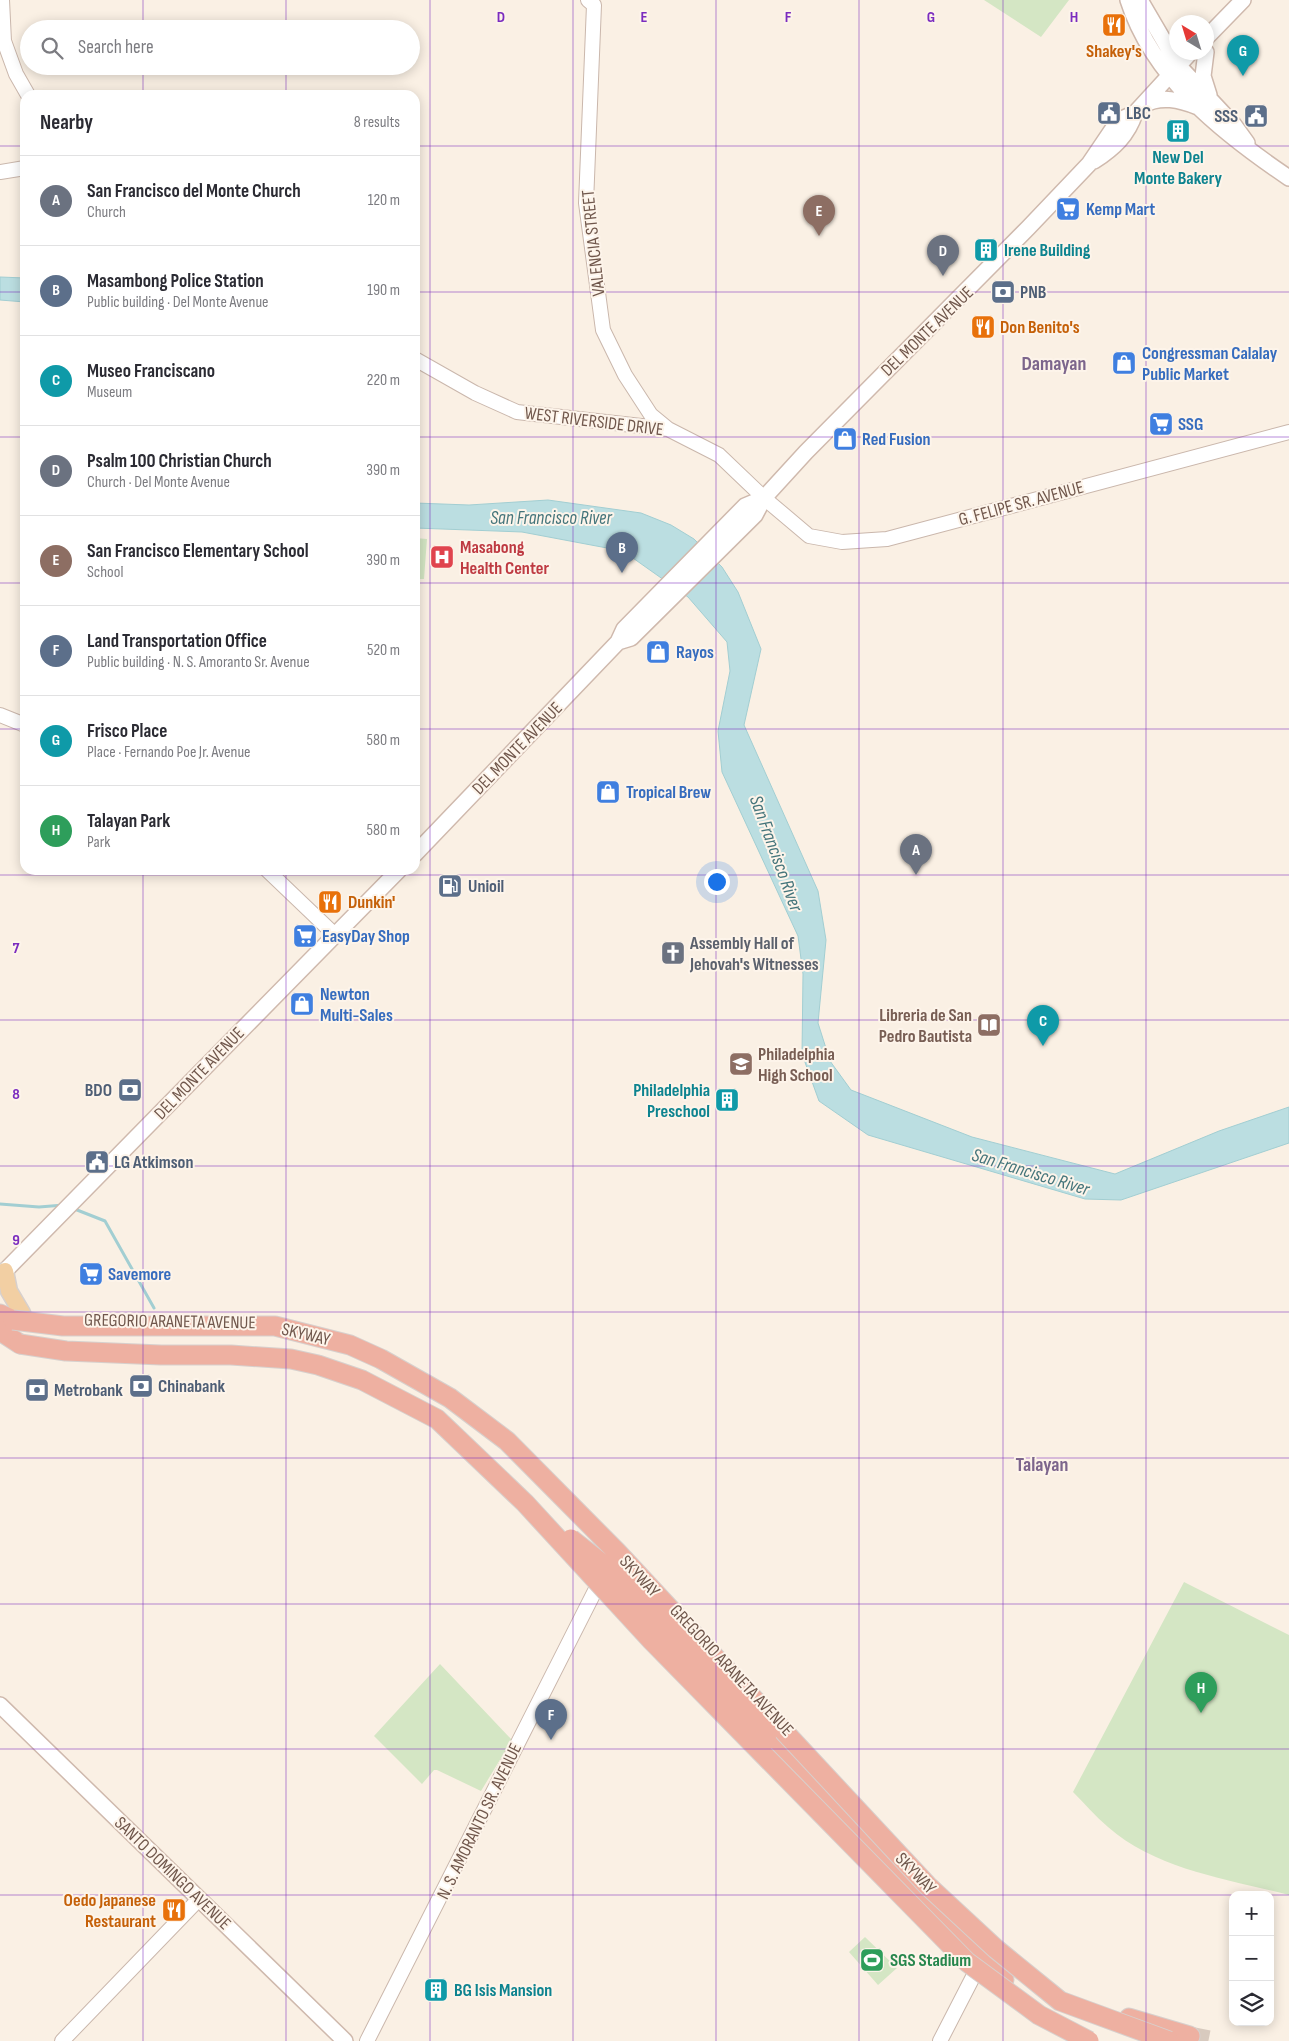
<!DOCTYPE html>
<html lang="en">
<head>
<meta charset="utf-8">
<style>
  body { margin:0; font-family:"Sofia Sans Condensed",sans-serif; background:#f2f2f3; color:#2b2b33 }
  .controls { position:absolute; right:15px; bottom:15px; display:grid; overflow:hidden; border-radius:10px; box-shadow:0 2px 12px #0003 }
  .controls button { width:45px; height:45px; display:grid; place-items:center; padding:0; border:0; border-bottom:1px solid #e1e1e2; background:#fff; color:#2b2b33; font:25px sans-serif }
  .compass { position:absolute; left:1169px; top:15px; width:45px; height:45px; border-radius:50%; background:#fff; box-shadow:0 2px 12px #0003; rotate:322deg }
  .you { position:absolute; left:716px; top:881px; width:18px; height:18px; margin:-12px; border:4px solid #fff; border-radius:50%; background:#1a73e8; box-shadow:0 0 0 8px #1a73e833 }
  .badge { display:grid; place-items:center; width:32px; height:32px; border-radius:50%; background:#0b8043; color:#fff; font-size:16px; font-weight:700 }
  .pin { position:absolute; translate:-50% -41px; filter:drop-shadow(0 1px 2px #0008) }
  .pin::after { content:''; position:absolute; top:26px; width:18px; height:15px; background:inherit; clip-path:polygon(0 0,100% 0,50% 100%) }
  .list { margin:0; padding:0; list-style:none }
  h2 { display:flex; justify-content:space-between; align-items:center; height:65px; margin:0; padding:0 20px; font-size:21px }
  h2 small { font-size:16px; font-weight:400; color:#7c7c81 }
  .list li { display:grid; grid-template-columns:32px 1fr auto; gap:15px; align-items:center; box-sizing:border-box; height:90px; padding:0 20px; border-top:1px solid #e1e1e2 }
  .list b { display:block; font-size:19px; white-space:nowrap }
  .list p { margin:0; font-size:16px; white-space:nowrap; color:#7c7c81 }
  .list em { font-size:16px; font-style:normal; color:#7c7c81 }
  .icon { flex:none; width:28px; height:28px; fill:none; stroke:currentColor; stroke-width:2; stroke-linecap:round; stroke-linejoin:round }
  .map { position:relative; flex:none; width:1289px; height:2041px; overflow:hidden }
  .search { position:absolute; background:#fff; box-shadow:0 2px 12px #0003; left:20px; top:20px; width:400px; height:55px; display:flex; align-items:center; gap:12px; box-sizing:border-box; padding:0 18px; border-radius:28px; color:#7c7c81; font-size:19px }
  .panel { position:absolute; background:#fff; box-shadow:0 2px 12px #0003; left:20px; top:90px; width:400px; height:785px; border-radius:15px }
  .map>svg:first-child { display:block }
</style>
</head>
<body>
<div class="map">
<svg width="1289" height="2041" viewBox="0 0 1289 2041">
  <rect width="100%" height="100%" fill="#faf0e4"/>
  <path fill="#d4e6c4" d="M984,0h85l-28,37z
    M415,538l12,1 -3,40h-9z
    M1184,1582l105,53v260c-61,-16 -132,-25 -181,-68 -13,-11 -24,-24 -35,-35z
    M440,1664l72,76 -31,51 -44,-21h-3l-12,14 -48,-48z
    M865,1937l32,31 -19,17 -29,-33z"/>
  <path fill="#bbdee1" stroke="#a2ced2" d="M0,277l25,1v24l-25,-2z
    M548,500l93,13 30,12 23,14 28,28 16,25 23,57 -17,76 74,166 8,49 -8,83 12,38 21,29 121,47 143,37 104,-43 70,-24v36l-168,57 -36,-1 -217,-64 -49,-34 -17,-47 1,-80 -5,-38 -76,-164 -4,-41 12,-60 -3,-29 -39,-45 -65,-46 -101,-19 -107,-4v-25l54,2z"/>
  <g fill="none" stroke-linecap="round" stroke-linejoin="round">
    <path stroke="#a2ced2" stroke-width="3" d="M0,1204l39,3 25,-2
      M72,1208l33,13 49,87"/>
    <path stroke="#d8cabe" stroke-width="19" stroke-dasharray="19 9" stroke-linecap="butt" d="M1190,2036l20,4h-9"/>
    <defs>
      <path id="tertiary" d="M2,0l2,41 12,33 12,21
        M588,0l6,5 -8,198 17,127 22,45 26,40 17,14
        M0,172l25,-4
        M415,359l60,34 42,19 151,17 51,26 45,43 45,38 33,6 45,-3 402,-107
        M0,715l25,10
        M267,870l68,65
        M62,2041l137,-142
        M367,2041l236,-466
        M940,2041l34,-66"/>
      <path id="secondary" d="M1128,0c25,79 96,134 161,178
        M1140,0l38,65 56,60 13,18
        M1206,38l37,-38
        M1206,52l-3,24 6,19
        M1143,105c18,-10 37,-5 55,2
        M1094,161c20,-13 34,-26 41,-48
        M618,642l13,-4 124,-123 9,-17 42,-46 222,-224 61,-64 23,-34 12,-12 11,-5 56,-61
        M415,854l203,-212 6,-13 121,-123 19,-8
        M0,1276l399,-406
        M0,1705l345,336"/>
      <path id="primary" d="M5,1271l4,20 13,22"/>
      <path id="motorway" d="M0,1314l13,6
        M0,1331l20,13
        M767,1740l190,197 47,43
        M1129,2018l61,18"/>
    </defs>
    <use href="#tertiary" stroke="#cab7ac" stroke-width="16"/>
    <use href="#secondary" stroke="#cfb9ad" stroke-width="18"/>
    <use href="#primary" stroke="#d7d0cd" stroke-width="19"/>
    <use href="#motorway" stroke="#d7d0cd" stroke-width="21"/>
    <use href="#tertiary" stroke="#fff" stroke-width="14"/>
    <use href="#secondary" stroke="#fff" stroke-width="15"/>
    <use href="#primary" stroke="#f2cfa3" stroke-width="16"/>
    <use href="#motorway" stroke="#eeb0a1" stroke-width="19"/>
    <defs>
      <path id="motorway-bridge" d="M13,1320l50,6h212l75,19 31,14 69,39 57,43 110,111 311,334 68,63 64,52 109,40
        M20,1344l46,7 95,4h70l60,4 27,6 44,15 75,39 88,84 126,137 316,322 72,53 50,26
        M571,1539l43,34 153,167"/>
    </defs>
    <use href="#motorway-bridge" stroke="#d7d0cd" stroke-width="21" stroke-linecap="butt"/>
    <use href="#motorway-bridge" stroke="#eeb0a1" stroke-width="19"/>
  </g>
  <path fill="none" stroke="#7b2cbf" stroke-width="1" stroke-opacity="0.55" d="M143,0v29M286,0v29M430,0v2041M573,0v2041M716,0v2041M859,0v2041M1003,0v2041M1146,0v2041M143,66v29M286,66v29M0,146h25M415,146h874M0,292h25M415,292h874M0,437h25M415,437h874M0,583h25M415,583h874M0,729h25M415,729h874M143,870v1171M286,870v1171M0,875h1289M0,1020h1289M0,1166h1289M0,1312h1289M0,1458h1289M0,1604h1289M0,1749h1289M0,1895h1233M1270,1895h19"/>
  <defs>
    <symbol id="restaurant-square" viewBox="-11 -11 22 22"><rect x="-9" y="-9" width="18" height="18" rx="4" fill="#e8710a" stroke="#fdf4ea"/><path d="M-5-6h1v4h1v-4h1v4h1v-4h1v5L-1.5 .5V6h-2V.5L-5-1ZM5-6V6H3V1.5H1.5Q1.5-4 5-6Z" fill="#fff"/></symbol>
    <symbol id="civic-square" viewBox="-11 -11 22 22"><rect x="-9" y="-9" width="18" height="18" rx="4" fill="#5c6f8a" stroke="#fdf4ea"/><path d="M-.6-6.5H3V-4.5H.6V-3L4-1V1h2V6H-6V1h2V-1L-.6-3ZM-1.2 2.5V6h2.4V2.5Z" fill="#fff"/></symbol>
    <symbol id="building-square" viewBox="-11 -11 22 22"><rect x="-9" y="-9" width="18" height="18" rx="4" fill="#0f9aa8" stroke="#fdf4ea"/><path d="M-4-6H4V6H1V3H-1V6H-4ZM-2.5-4.3h1.7v1.8h-1.7ZM.8-4.3h1.7v1.8H.8ZM-2.5-1h1.7V.8h-1.7ZM.8-1h1.7V.8H.8Z" fill="#fff"/></symbol>
    <symbol id="supermarket-square" viewBox="-11 -11 22 22"><rect x="-9" y="-9" width="18" height="18" rx="4" fill="#3f7fe0" stroke="#fdf4ea"/><path d="M-6-5.5h2.5l.6 2H6L4.5 2H-2.5L-4.4-4H-6ZM-1.5 3.2a1.3 1.3 0 1 0 .1 0ZM3 3.2a1.3 1.3 0 1 0 .1 0Z" fill="#fff"/></symbol>
    <symbol id="bank-square" viewBox="-11 -11 22 22"><rect x="-9" y="-9" width="18" height="18" rx="4" fill="#5c6f8a" stroke="#fdf4ea"/><path d="M-6-4H6V4H-6ZM0-2.3a2.3 2.3 0 1 0 0 4.6a2.3 2.3 0 1 0 0-4.6Z" fill="#fff"/></symbol>
    <symbol id="shop-square" viewBox="-11 -11 22 22"><rect x="-9" y="-9" width="18" height="18" rx="4" fill="#3f7fe0" stroke="#fdf4ea"/><path d="M-5-2.5h2.3a2.7 3.5 0 0 1 5.4 0H5L5.5 6h-11ZM-1.5-2.5h3a1.5 2.3 0 0 0-3 0Z" fill="#fff"/></symbol>
    <symbol id="hospital-square" viewBox="-11 -11 22 22"><rect x="-9" y="-9" width="18" height="18" rx="4" fill="#e0444e" stroke="#fdf4ea"/><path d="M-5-5h3v3.5h4V-5h3V5h-3V1.5h-4V5h-3Z" fill="#fff"/></symbol>
    <symbol id="fuel-square" viewBox="-11 -11 22 22"><rect x="-9" y="-9" width="18" height="18" rx="4" fill="#5c6f8a" stroke="#fdf4ea"/><path d="M-5.5-6h7V0h2V4h1.3V-2.5L3-4.5l.8-.8L6-3V5H2.5V1h-1V6h-7ZM-4.2-4.7v3.2H.2V-4.7Z" fill="#fff"/></symbol>
    <symbol id="church-square" viewBox="-11 -11 22 22"><rect x="-9" y="-9" width="18" height="18" rx="4" fill="#6b7280" stroke="#fdf4ea"/><path d="M-1.2-6h2.4v3.5h3.3v2.4h-3.3V6h-2.4V-.1h-3.3v-2.4h3.3Z" fill="#fff"/></symbol>
    <symbol id="library-square" viewBox="-11 -11 22 22"><rect x="-9" y="-9" width="18" height="18" rx="4" fill="#8d6e63" stroke="#fdf4ea"/><path d="M-6-4Q-3-5.5-.7-3.5V5Q-3 3-6 4ZM6-4Q3-5.5 .7-3.5V5Q3 3 6 4Z" fill="#fff"/></symbol>
    <symbol id="school-square" viewBox="-11 -11 22 22"><rect x="-9" y="-9" width="18" height="18" rx="4" fill="#8d6e63" stroke="#fdf4ea"/><path d="M0-5L7-2L0 1L-7-2ZM-4 1L0 2.5L4 1V4Q0 6-4 4Z" fill="#fff"/></symbol>
    <symbol id="stadium-square" viewBox="-11 -11 22 22"><rect x="-9" y="-9" width="18" height="18" rx="4" fill="#2e9e5b" stroke="#fdf4ea"/><path d="M0-5a6.5 5 0 1 0 0 10a6.5 5 0 1 0 0-10ZM-3.5-1.8h7v3.6h-7Z" fill="#fff"/></symbol>
  </defs>
  <g fill-rule="evenodd">
    <use href="#restaurant-square" x="1100" y="11" width="28" height="28"/>
    <use href="#civic-square" x="1095" y="99" width="28" height="28"/>
    <use href="#civic-square" x="1242" y="102" width="28" height="28"/>
    <use href="#building-square" x="1164" y="117" width="28" height="28"/>
    <use href="#supermarket-square" x="1054" y="195" width="28" height="28"/>
    <use href="#building-square" x="972" y="236" width="28" height="28"/>
    <use href="#bank-square" x="989" y="278" width="28" height="28"/>
    <use href="#restaurant-square" x="969" y="313" width="28" height="28"/>
    <use href="#shop-square" x="1110" y="349" width="28" height="28"/>
    <use href="#supermarket-square" x="1147" y="410" width="28" height="28"/>
    <use href="#shop-square" x="831" y="425" width="28" height="28"/>
    <use href="#hospital-square" x="428" y="543" width="28" height="28"/>
    <use href="#shop-square" x="644" y="638" width="28" height="28"/>
    <use href="#shop-square" x="594" y="778" width="28" height="28"/>
    <use href="#fuel-square" x="436" y="872" width="28" height="28"/>
    <use href="#restaurant-square" x="316" y="888" width="28" height="28"/>
    <use href="#supermarket-square" x="291" y="922" width="28" height="28"/>
    <use href="#church-square" x="659" y="939" width="28" height="28"/>
    <use href="#shop-square" x="288" y="990" width="28" height="28"/>
    <use href="#library-square" x="975" y="1011" width="28" height="28"/>
    <use href="#school-square" x="727" y="1050" width="28" height="28"/>
    <use href="#bank-square" x="116" y="1076" width="28" height="28"/>
    <use href="#building-square" x="713" y="1086" width="28" height="28"/>
    <use href="#civic-square" x="83" y="1148" width="28" height="28"/>
    <use href="#supermarket-square" x="77" y="1260" width="28" height="28"/>
    <use href="#bank-square" x="127" y="1372" width="28" height="28"/>
    <use href="#bank-square" x="23" y="1376" width="28" height="28"/>
    <use href="#restaurant-square" x="160" y="1896" width="28" height="28"/>
    <use href="#stadium-square" x="858" y="1946" width="28" height="28"/>
    <use href="#building-square" x="422" y="1976" width="28" height="28"/>
  </g>
  <g text-anchor="middle" stroke-width="4" stroke-linejoin="round" paint-order="stroke">
    <g font-size="18" font-weight="bold" fill="#c56008" stroke="#fdf4ea" text-anchor="start">
      <text x="1114" y="57" text-anchor="middle">Shakey's</text>
      <text x="1000" y="333">Don Benito's</text>
      <text x="348" y="908">Dunkin'</text>
      <text x="156" y="1906" text-anchor="end">Oedo Japanese<tspan x="156" dy="21">Restaurant</tspan></text>
    </g>
    <g font-size="18" font-weight="bold" fill="#4e5e75" stroke="#fdf4ea" text-anchor="start">
      <text x="1126" y="119">LBC</text>
      <text x="1238" y="122" text-anchor="end">SSS</text>
      <text x="1020" y="298">PNB</text>
      <text x="468" y="892">Unioil</text>
      <text x="112" y="1096" text-anchor="end">BDO</text>
      <text x="114" y="1168">LG Atkimson</text>
      <text x="158" y="1392">Chinabank</text>
      <text x="54" y="1396">Metrobank</text>
    </g>
    <g font-size="18" font-weight="bold" fill="#0d838f" stroke="#fdf4ea" text-anchor="start">
      <text x="1178" y="163" text-anchor="middle">New Del<tspan x="1178" dy="21">Monte Bakery</tspan></text>
      <text x="1004" y="256">Irene Building</text>
      <text x="710" y="1096" text-anchor="end">Philadelphia<tspan x="710" dy="21">Preschool</tspan></text>
      <text x="454" y="1996">BG Isis Mansion</text>
    </g>
    <g font-size="18" font-weight="bold" fill="#366cbe" stroke="#fdf4ea" text-anchor="start">
      <text x="1086" y="215">Kemp Mart</text>
      <text x="1142" y="359">Congressman Calalay<tspan x="1142" dy="21">Public Market</tspan></text>
      <text x="1178" y="430">SSG</text>
      <text x="862" y="445">Red Fusion</text>
      <text x="676" y="658">Rayos</text>
      <text x="626" y="798">Tropical Brew</text>
      <text x="322" y="942">EasyDay Shop</text>
      <text x="320" y="1000">Newton<tspan x="320" dy="21">Multi-Sales</tspan></text>
      <text x="108" y="1280">Savemore</text>
    </g>
    <g font-size="18" fill="#70574c" stroke="#fdf4ea">
      <text transform="translate(593 243) rotate(-96)" y="6">VALENCIA STREET</text>
      <text transform="translate(927 331) rotate(-44)" y="6">DEL MONTE AVENUE</text>
      <text transform="translate(594 421) rotate(7)" y="6">WEST RIVERSIDE DRIVE</text>
      <text transform="translate(1021 503) rotate(-15)" y="6">G. FELIPE SR. AVENUE</text>
      <text transform="translate(517 748) rotate(-46)" y="6">DEL MONTE AVENUE</text>
      <text transform="translate(199 1073) rotate(-46)" y="6">DEL MONTE AVENUE</text>
      <text transform="translate(170 1321) rotate(1)" y="6">GREGORIO ARANETA AVENUE</text>
      <text transform="translate(306 1334) rotate(13)" y="6">SKYWAY</text>
      <text transform="translate(640 1576) rotate(47)" y="6">SKYWAY</text>
      <text transform="translate(732 1670) rotate(47)" y="6">GREGORIO ARANETA AVENUE</text>
      <text transform="translate(479 1821) rotate(-64)" y="6">N. S. AMORANTO SR. AVENUE</text>
      <text transform="translate(173 1873) rotate(44)" y="6">SANTO DOMINGO AVENUE</text>
      <text transform="translate(916 1873) rotate(46)" y="6">SKYWAY</text>
    </g>
    <g font-size="18" font-weight="bold" fill="#be3a42" stroke="#fdf4ea" text-anchor="start">
      <text x="460" y="553">Masabong<tspan x="460" dy="21">Health Center</tspan></text>
    </g>
    <g font-size="18" font-weight="bold" fill="#5b616d" stroke="#fdf4ea" text-anchor="start">
      <text x="690" y="949">Assembly Hall of<tspan x="690" dy="21">Jehovah's Witnesses</tspan></text>
    </g>
    <g font-size="18" font-weight="bold" fill="#785e54" stroke="#fdf4ea" text-anchor="end">
      <text x="972" y="1021">Libreria de San<tspan x="972" dy="21">Pedro Bautista</tspan></text>
      <text x="758" y="1060" text-anchor="start">Philadelphia<tspan x="758" dy="21">High School</tspan></text>
    </g>
    <g font-size="18" font-weight="bold" fill="#27864d" stroke="#fdf4ea" text-anchor="start">
      <text x="890" y="1966">SGS Stadium</text>
    </g>
    <g font-size="19" font-style="italic" fill="#45757b" stroke="#fdf4ea">
      <text x="551" y="524">San Francisco River</text>
      <text transform="translate(777 853) rotate(70)" y="7">San Francisco River</text>
      <text transform="translate(1031 1171) rotate(17)" y="7">San Francisco River</text>
    </g>
    <g font-size="20" font-weight="bold" fill="#7c658c" stroke="#fdf4ea">
      <text x="1054" y="370">Damayan</text>
      <text x="1042" y="1471">Talayan</text>
    </g>
  </g>
  <g font-size="16" text-anchor="middle" font-weight="bold" fill="#7b2cbf" stroke="#fdf4ea" stroke-width="4" stroke-linejoin="round" paint-order="stroke">
    <text x="501" y="22">D</text>
    <text x="644" y="22">E</text>
    <text x="788" y="22">F</text>
    <text x="931" y="22">G</text>
    <text x="1074" y="22">H</text>
    <text x="16" y="953">7</text>
    <text x="16" y="1099">8</text>
    <text x="16" y="1245">9</text>
  </g>
</svg>
<div class="controls">
<button>+</button>
<button>−</button>
<button><svg class="icon" aria-label="layers" viewBox="0 0 24 24"><path d="M12 4l9 5-9 5-9-5zM3 14l9 5 9-5"/></svg></button>
</div>
<svg class="compass" viewBox="-18 -18 36 36"><path d="M0-13l5 13h-10z" fill="#e53935"/><path d="M0 13l5-13h-10z" fill="#7c7c81"/></svg>
<div class="you"></div>
<div class="pin badge" style="left:916px;top:875px;background:#6b7280">A</div>
<div class="pin badge" style="left:622px;top:573px;background:#5c6f8a">B</div>
<div class="pin badge" style="left:1043px;top:1046px;background:#0f9aa8">C</div>
<div class="pin badge" style="left:943px;top:276px;background:#6b7280">D</div>
<div class="pin badge" style="left:819px;top:236px;background:#8d6e63">E</div>
<div class="pin badge" style="left:551px;top:1740px;background:#5c6f8a">F</div>
<div class="pin badge" style="left:1243px;top:76px;background:#0f9aa8">G</div>
<div class="pin badge" style="left:1201px;top:1713px;background:#2e9e5b">H</div>
<div class="search"><svg class="icon" aria-label="search" viewBox="0 0 24 24"><circle cx="10" cy="10" r="6"/><path d="M15 15l6 6"/></svg>Search here</div>
<section class="panel">
<h2>Nearby<small>8 results</small></h2>
<ul class="list">
<li><span class="badge" style="background:#6b7280">A</span><div><b>San Francisco del Monte Church</b><p>Church</p></div><em>120 m</em></li>
<li><span class="badge" style="background:#5c6f8a">B</span><div><b>Masambong Police Station</b><p>Public building · Del Monte Avenue</p></div><em>190 m</em></li>
<li><span class="badge" style="background:#0f9aa8">C</span><div><b>Museo Franciscano</b><p>Museum</p></div><em>220 m</em></li>
<li><span class="badge" style="background:#6b7280">D</span><div><b>Psalm 100 Christian Church</b><p>Church · Del Monte Avenue</p></div><em>390 m</em></li>
<li><span class="badge" style="background:#8d6e63">E</span><div><b>San Francisco Elementary School</b><p>School</p></div><em>390 m</em></li>
<li><span class="badge" style="background:#5c6f8a">F</span><div><b>Land Transportation Office</b><p>Public building · N. S. Amoranto Sr. Avenue</p></div><em>520 m</em></li>
<li><span class="badge" style="background:#0f9aa8">G</span><div><b>Frisco Place</b><p>Place · Fernando Poe Jr. Avenue</p></div><em>580 m</em></li>
<li><span class="badge" style="background:#2e9e5b">H</span><div><b>Talayan Park</b><p>Park</p></div><em>580 m</em></li>
</ul>
</section>
</div>
</body>
</html>
